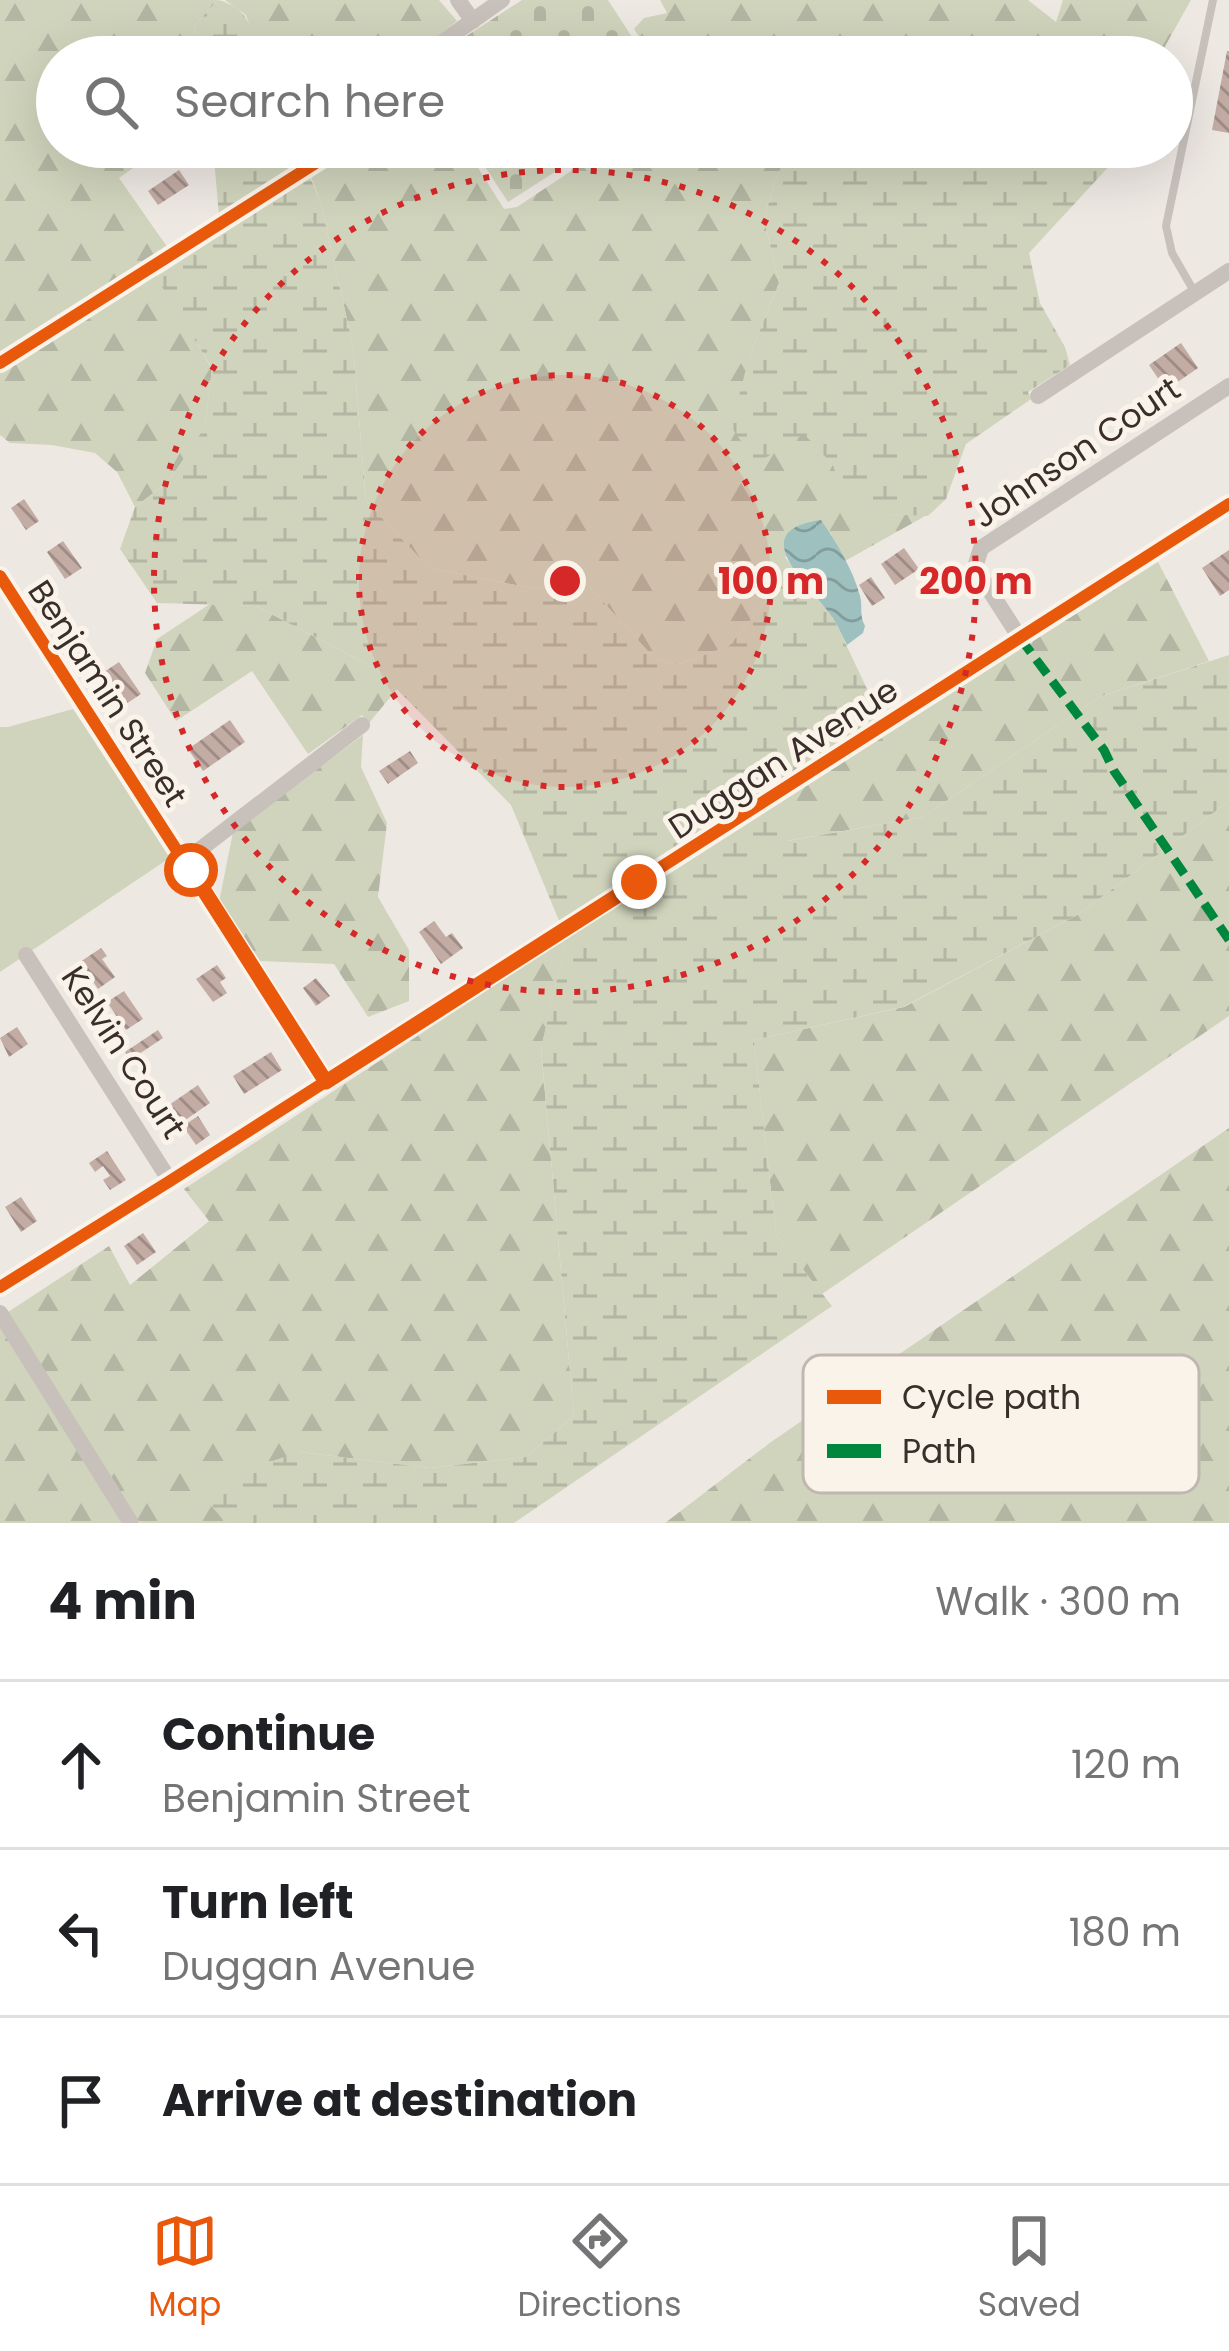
<!DOCTYPE html>
<html lang="en">
<head>
<meta charset="utf-8">
<style>
  body { margin:0; font-family:Poppins,sans-serif; background:#f6f6f6; color:#202124 }
  .stop { position:absolute; width:36px; height:36px; margin:-27px; border:9px solid #ea580c; border-radius:50%; background:#fff }
  .stop.end { background:#ea580c; border-color:#fff; box-shadow:0 3px 12px #0008 }
  .list { margin:0; padding:0; list-style:none }
  h2 { display:flex; justify-content:space-between; align-items:center; height:156px; margin:0; padding:0 48px; font-size:51px }
  h2 small { font-size:39px; font-weight:400; color:#757577 }
  .list li { display:grid; grid-template-columns:78px 1fr auto; gap:36px; align-items:center; box-sizing:border-box; height:168px; padding:0 48px; border-top:3px solid #e0e0e0 }
  .list b { display:block; font-size:45px; white-space:nowrap }
  .list p { margin:0; font-size:39px; white-space:nowrap; color:#757577 }
  .list em { font-size:39px; font-style:normal; color:#757577 }
  .icon { flex:none; width:66px; height:66px; fill:none; stroke:currentColor; stroke-width:2; stroke-linecap:round; stroke-linejoin:round }
  .map { position:relative; flex:none; width:1229px; height:1523px; overflow:hidden }
  .search { position:absolute; background:#fff; box-shadow:0 12px 48px #0002; left:36px; right:36px; top:36px; height:132px; display:flex; align-items:center; gap:30px; box-sizing:border-box; padding:0 42px; border-radius:66px; color:#757577; font-size:45px }
  .sheet { height:660px; background:#fff }
  nav { display:flex; justify-content:space-around; align-items:center; box-sizing:border-box; height:168px; border-top:3px solid #e0e0e0; background:#fff; font-size:33px; color:#757577 }
  nav a { display:grid; justify-items:center; gap:6px }
  nav .on { color:#ea580c }
  .map>svg:first-child { display:block }
</style>
</head>
<body>
<div class="map">
<svg width="1229" height="1523" viewBox="0 0 1229 1523">
  <defs>
    <pattern id="forest-firs" width="22" height="20" patternUnits="userSpaceOnUse" patternTransform="scale(3)"><rect width="22" height="20" fill="#d0d4bc"/><path d="M5 1l3.5 6h-7zM16 11l3.5 6h-7z" fill="#b3b6a2"/></pattern>
    <pattern id="wetland-marsh" width="20" height="14" patternUnits="userSpaceOnUse" patternTransform="scale(3)"><rect width="20" height="14" fill="#d0d4bc"/><path d="M1 5h8M5 5V1M11 12h8M15 12V8" fill="none" stroke="#b3b6a2"/></pattern>
    <pattern id="cemetery-stones" width="16" height="16" patternUnits="userSpaceOnUse" patternTransform="scale(3)"><rect width="16" height="16" fill="#d0d4bc"/><path d="M2 7V4a2 2 0 0 1 4 0v3zM10 15v-3a2 2 0 0 1 4 0v3z" fill="#b3b6a2"/></pattern>
    <pattern id="water-waves" width="16" height="10" patternUnits="userSpaceOnUse" patternTransform="scale(3)"><rect width="16" height="10" fill="#9ec1c0"/><path d="M0 5q4-4 8 0t8 0" fill="none" stroke="#829d9c"/></pattern>
    <pattern id="building-back-hatch" width="6" height="6" patternUnits="userSpaceOnUse" patternTransform="scale(3)"><rect width="6" height="6" fill="#c2aca4"/><path d="M-1 5l2 2M0 0l6 6M5-1l2 2" fill="none" stroke="#9f8c86"/></pattern>
  </defs>
  <rect width="100%" height="100%" fill="#eee8e3"/>
  <path fill="url(#forest-firs)" d="M0,0h218l-24,26 3,31h-140v90h106l-44,31 49,70 -168,106z
    M225,0h214l18,21 -47,36h-150l-14,-42z
    M660,0h368l28,22 7,-22h128l-32,57h-112l-9,-11 -21,11h-365l-18,-28 10,-11 23,-5z
    M355,147h110l39,62 13,-2 90,-60h183l-15,35 -11,37 15,64 -30,74 55,76 80,81 43,1 -82,46 -15,-28 -45,24 17,23 -29,13 -44,53 -52,19 -22,-6 -69,-76 -55,5 -102,-20 -63,-67 -13,-155 -32,-142 -10,-27z
    M173,263l-16,13 55,93 -7,59 -37,54 -33,25 -18,-35 -22,-19 -43,-8 -42,-2 -10,-8v-62z
    M1158,562l51,99 -110,36 -176,120 -137,24 -6,-40z
    M210,604l46,2 122,64 19,19 -28,34 -7,-8 -54,39 -56,-83 -76,50 -31,-48 12,-34z
    M363,735l-2,32 26,56 -9,74 31,53v51l-41,16 -34,-53 -74,-3 -41,-59 14,-70z
    M1229,801v215l-407,278 -46,-59 -22,-195 150,-33 175,-93z
    M567,938l-26,111 33,367 -48,41 -96,11 -130,-16 -91,49 17,22h-86l-132,-211 101,-66 21,39 79,-64 -25,-32z
    M1229,1128v395h-564l106,-81z
    M0,1326l123,197h-123z"/>
  <path fill="url(#wetland-marsh)" d="M218,0c32,8 33,29 42,57h-63l-3,-31z
    M213,147h86l6,14 -86,55z
    M790,147h159l11,8 6,-8h153l-6,15 -84,91 11,50 25,44 5,18 -42,27 3,7 -65,45 -20,55 -18,17 -44,-2 -41,-18 -10,-31 -29,-31 -47,29 -26,-36 18,-70 30,-74 -15,-64 11,-37z
    M310,177l11,27 32,142 13,155 63,67 102,20 55,-5 69,76 22,6 52,-19 44,-53 29,-13 32,39 42,89 2,11 -318,204 -49,-118 -133,-135 -122,-64 -99,-3 -37,-54 15,-42 33,-25 37,-55 7,-59 -56,-91z
    M1229,655v146l-150,113 -176,93 -149,33 22,195 56,71 -318,217h-288l-18,-21 23,-28 69,-22 130,16 96,-11 48,-41 -33,-368 26,-111 213,-136 7,40 136,-24 176,-120z"/>
  <path fill="url(#cemetery-stones)" d="M522,0h86l37,57h-211z
    M472,147h122l-86,55z"/>
  <path fill="#d0d4bc" d="M73,709l98,148 -171,115v-245h8z"/>
  <path fill="url(#water-waves)" d="M821,520c15,22 32,49 39,76 3,11 -1,19 5,30l-2,7 -16,12c-5,-9 -9,-19 -14,-27 -21,-31 -92,-87 -12,-98z"/>
  <path fill="url(#building-back-hatch)" d="M1227,51h2v82l-17,-3z
    M179,170l10,15 -31,20 -10,-14z
    M1181,343l17,25 -32,22 -17,-25z
    M24,499l15,22 -13,9 -15,-22z
    M63,541l19,27 -17,11 -18,-27z
    M904,548l15,21 -24,16 -14,-21z
    M1229,550v40l-9,6 -18,-28z
    M871,577l14,21 -13,8 -13,-21z
    M119,662l22,32 -18,12 -22,-32z
    M230,720l15,22 -42,29 -15,-22z
    M410,751l8,12 -30,21 -9,-13z
    M434,921l12,16 6,-4 11,15 -22,16 -22,-32z
    M101,948l6,8 -5,3 13,18 -17,12 -18,-27z
    M217,965l9,13 -6,4 7,11 -14,9 -17,-23z
    M316,978l14,18 -14,10 -13,-18z
    M124,991l19,28 -17,11 -19,-28z
    M17,1027l11,17 -19,13 -9,-19z
    M158,1030l5,8 -33,22 -5,-8z
    M271,1052l11,18 -38,24 -11,-18z
    M198,1085l12,18 -29,20 -12,-18z
    M198,1116l12,19 -14,10 -13,-19z
    M107,1151l19,29 -16,10 -7,-10 7,-4 -7,-10 -8,6 -6,-9z
    M21,1197l16,24 -16,11 -16,-25z
    M143,1233l13,19 -19,13 -13,-19z"/>
  <g fill="none" stroke-linecap="round" stroke-linejoin="round">
    <path stroke="#c8c1bb" stroke-width="8" d="M1195,293l-23,-40 -6,-27 47,-226"/>
    <path stroke="#c8c1bb" stroke-width="16" d="M458,0l15,21
      M421,57l81,-57
      M0,363l341,-216
      M1038,396l191,-125
      M0,576l326,506
      M1020,638l-41,-64 -3,-10 5,-16 248,-162
      M185,861l177,-136
      M26,955l144,226
      M0,1287l170,-106 1059,-677
      M0,1313l131,210"/>
    <path stroke="#00873e" stroke-width="9" stroke-dasharray="18 9" stroke-linecap="butt" d="M1020,638l84,112 10,21 115,169"/>
    <defs>
      <path id="cycleway" d="M0,363l341,-216
        M0,576l326,506
        M0,1287l170,-106 1059,-677"/>
    </defs>
    <use href="#cycleway" stroke="#faf3ea" stroke-width="20"/>
    <use href="#cycleway" stroke="#e8590c" stroke-width="12"/>
  </g>
  <g fill="none" stroke-linecap="round" stroke-linejoin="round">
    <path stroke="#ea580c" stroke-width="15" d="M191,870l135,212 313,-200"/>
  </g>
  <circle cx="565" cy="581" r="206" fill="#d62828" fill-opacity=".12"/>
  <g fill="none" stroke="#d62828" stroke-width="6" stroke-dasharray="6 12">
    <circle cx="565" cy="581" r="206"/>
    <circle cx="565" cy="581" r="411"/>
  </g>
  <g text-anchor="middle" stroke-width="10" stroke-linejoin="round" paint-order="stroke">
    <g font-size="33" fill="#392e29" stroke="#faf3ea">
      <text transform="translate(1076 452) rotate(-34)" y="12">Johnson Court</text>
      <text transform="translate(108 693) rotate(57)" y="12">Benjamin Street</text>
      <text transform="translate(783 758) rotate(-33)" y="12">Duggan Avenue</text>
      <text transform="translate(124 1052) rotate(57)" y="12">Kelvin Court</text>
    </g>
  </g>
  <rect x="803" y="1355" width="396" height="138" rx="18" fill="#faf3ea" stroke="#c0b8b0" stroke-width="3"/>
  <rect x="827" y="1390" width="54" height="14" fill="#e8590c"/>
  <rect x="827" y="1444" width="54" height="14" fill="#00873e"/>
  <g font-size="33" fill="#392e29">
    <text x="902" y="1409">Cycle path</text>
    <text x="902" y="1463">Path</text>
  </g>
  <circle cx="565" cy="581" r="18" fill="#d62828" stroke="#faf3ea" stroke-width="6"/>
  <g font-size="36" text-anchor="middle" font-weight="bold" fill="#d62828" stroke="#faf3ea" stroke-width="10" stroke-linejoin="round" paint-order="stroke">
    <text x="771" y="594">100 m</text>
    <text x="976" y="594">200 m</text>
  </g>
</svg>
<div class="stop" style="left:191px;top:870px"></div>
<div class="stop end" style="left:639px;top:882px"></div>
<div class="search"><svg class="icon" aria-label="search" viewBox="0 0 24 24"><circle cx="10" cy="10" r="6"/><path d="M15 15l6 6"/></svg>Search here</div>
</div>
<section class="sheet">
<h2>4 min<small>Walk · 300 m</small></h2>
<ul class="list">
<li><svg class="icon" aria-label="ahead" viewBox="0 0 24 24"><path d="M12 20V5M6 11l6-6 6 6"/></svg><div><b>Continue</b><p>Benjamin Street</p></div><em>120 m</em></li>
<li><svg class="icon" aria-label="left" viewBox="0 0 24 24"><path d="M17 20v-9H6M10 6l-5 5 5 5"/></svg><div><b>Turn left</b><p>Duggan Avenue</p></div><em>180 m</em></li>
<li><svg class="icon" aria-label="arrive" viewBox="0 0 24 24"><path d="M6 21V4h12l-3 4 3 4H6"/></svg><div><b>Arrive at destination</b></div></li>
</ul>
</section>
<nav>
<a class="on"><svg class="icon" aria-label="map" viewBox="0 0 24 24"><path d="M3 6l6-2 6 2 6-2v14l-6 2-6-2-6 2zM9 4v14M15 6v14"/></svg>Map</a>
<a><svg class="icon" aria-label="directions" viewBox="0 0 24 24"><path d="M12 3l9 9-9 9-9-9zM9 14v-3h6M13 9l2 2-2 2"/></svg>Directions</a>
<a><svg class="icon" aria-label="saved" viewBox="0 0 24 24"><path d="M7 4h10v16l-5-4-5 4z"/></svg>Saved</a>
</nav>
</body>
</html>
